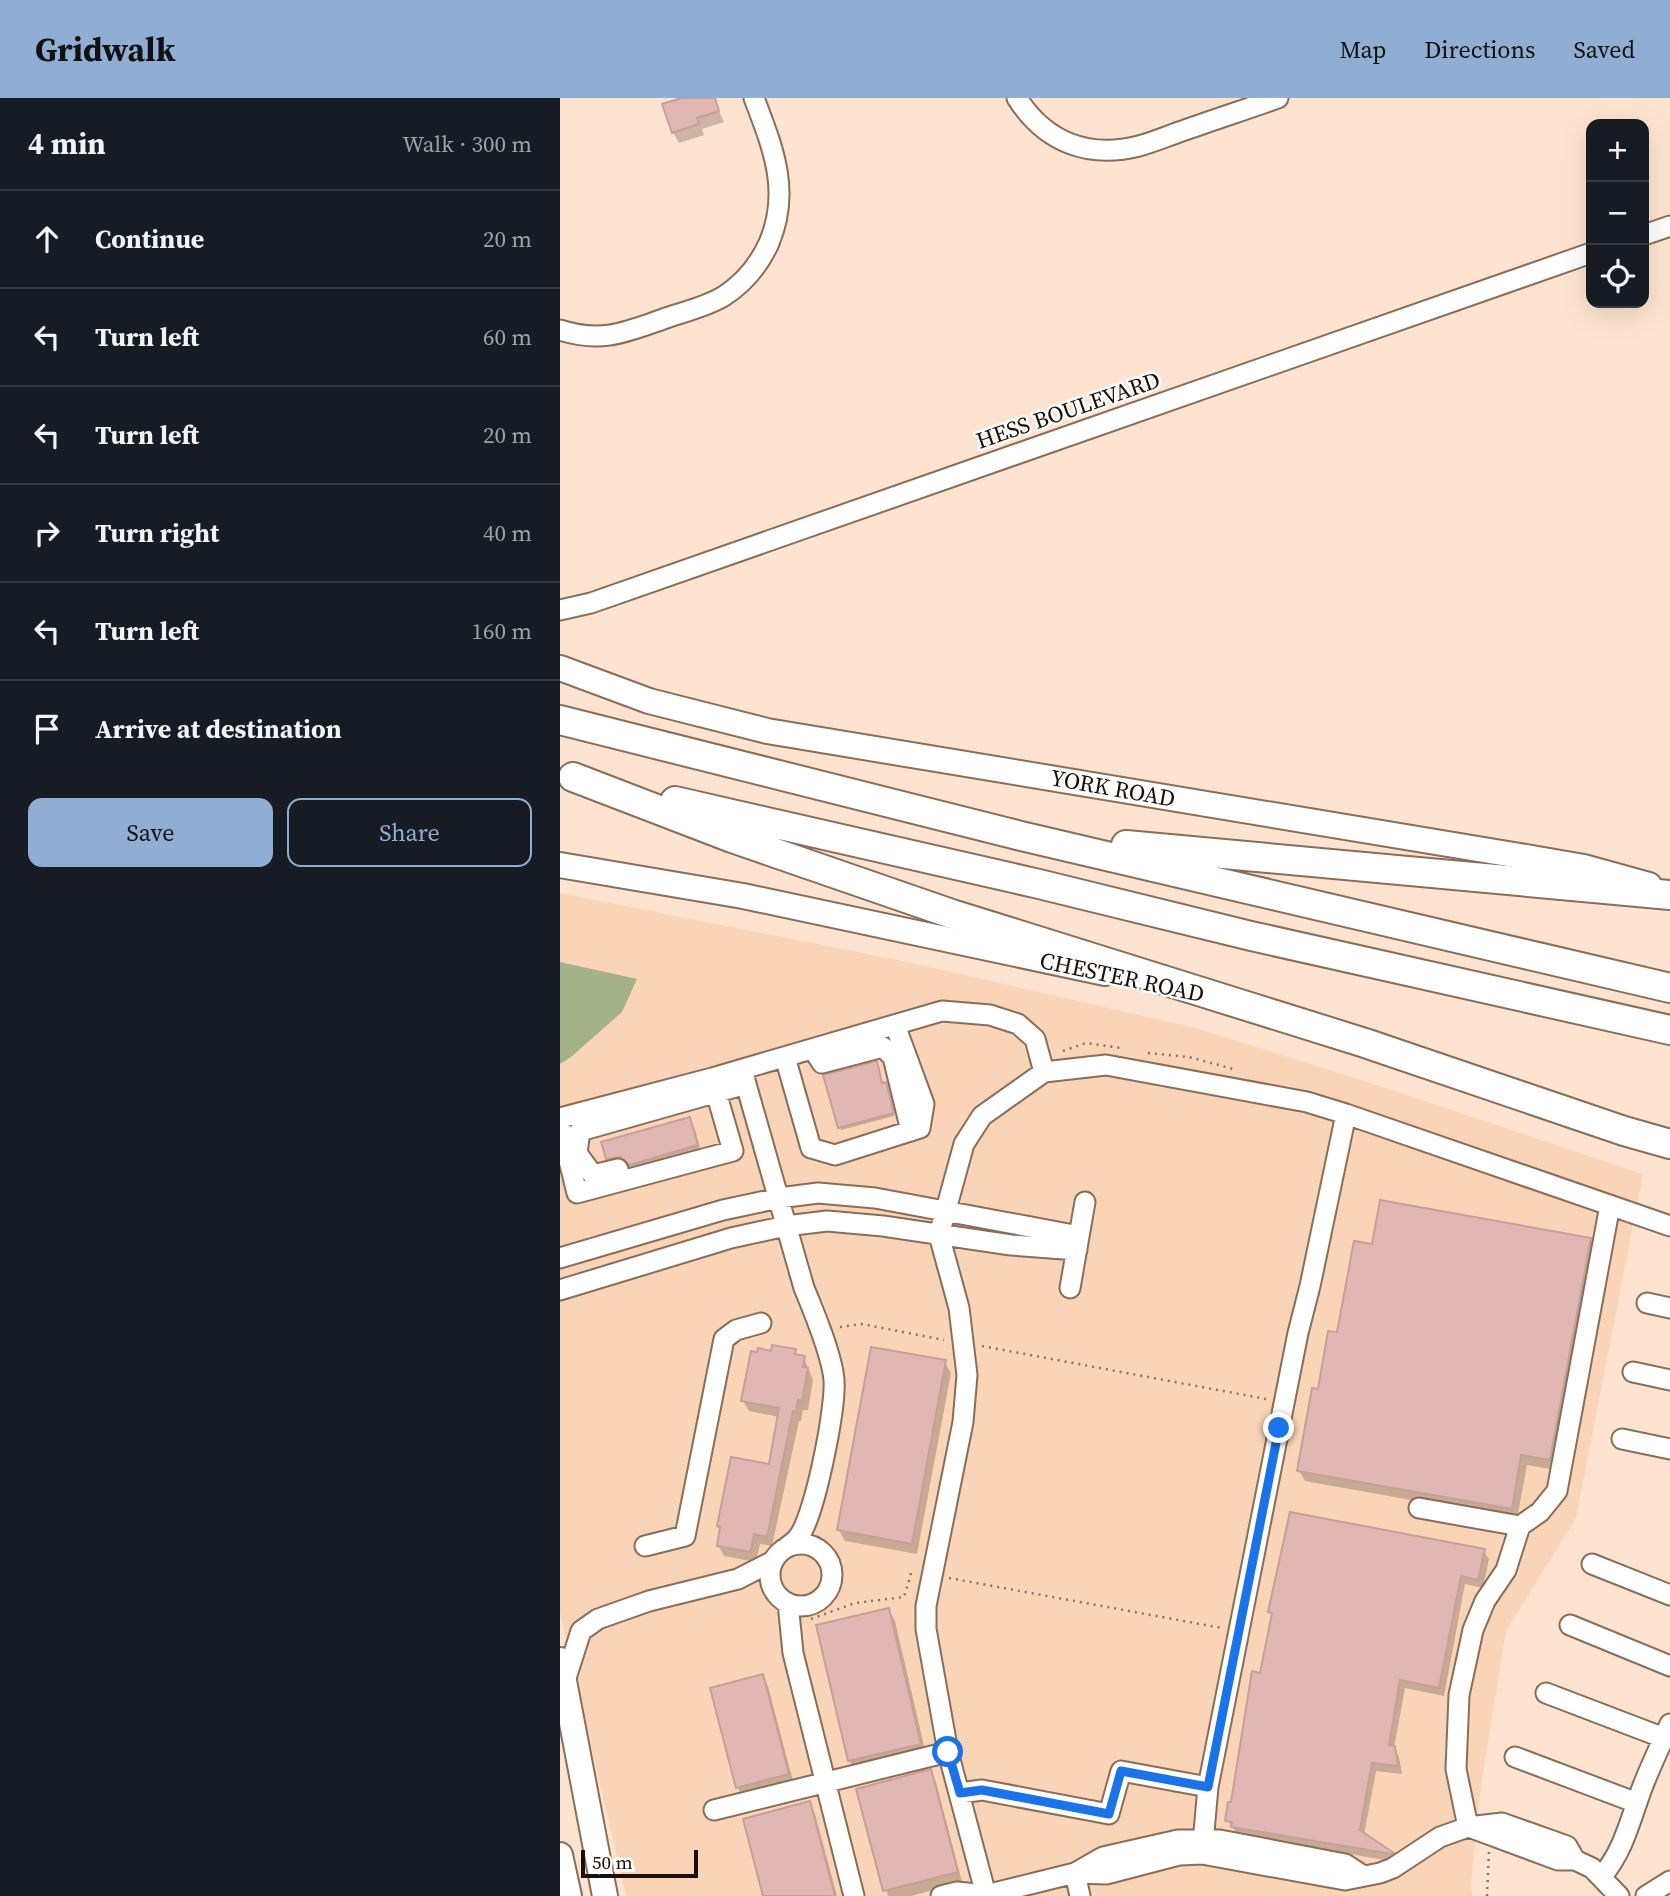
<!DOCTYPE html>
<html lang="en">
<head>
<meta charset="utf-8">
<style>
  body { margin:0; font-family:"Source Serif 4",serif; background:#20242c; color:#f1f3f6 }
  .controls { position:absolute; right:21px; top:21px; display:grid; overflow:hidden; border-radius:14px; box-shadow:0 7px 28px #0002 }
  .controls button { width:63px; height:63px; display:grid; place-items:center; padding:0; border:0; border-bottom:2px solid #363941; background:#171b24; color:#f1f3f6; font:35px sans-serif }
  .scale { position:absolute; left:21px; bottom:18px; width:117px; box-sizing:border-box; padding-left:7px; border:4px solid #1b1008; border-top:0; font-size:19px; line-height:24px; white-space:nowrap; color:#1b1008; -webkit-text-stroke:5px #fff; paint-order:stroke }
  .stop { position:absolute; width:21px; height:21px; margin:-16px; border:5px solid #1a73e8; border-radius:50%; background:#fff }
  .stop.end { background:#1a73e8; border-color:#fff; box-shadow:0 2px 7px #0008 }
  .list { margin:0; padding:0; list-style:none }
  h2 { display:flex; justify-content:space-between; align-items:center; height:91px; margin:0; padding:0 28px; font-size:30px }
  h2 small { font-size:23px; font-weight:400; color:#9ea1a6 }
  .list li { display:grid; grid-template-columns:46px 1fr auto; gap:21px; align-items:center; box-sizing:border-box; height:98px; padding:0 28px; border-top:2px solid #363941 }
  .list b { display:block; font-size:26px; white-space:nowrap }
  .list em { font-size:23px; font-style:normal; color:#9ea1a6 }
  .actions { display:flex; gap:14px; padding:21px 28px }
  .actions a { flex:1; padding:16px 0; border:2px solid #90aed3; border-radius:14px; text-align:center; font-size:24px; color:#90aed3 }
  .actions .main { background:#90aed3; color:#111 }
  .icon { flex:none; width:38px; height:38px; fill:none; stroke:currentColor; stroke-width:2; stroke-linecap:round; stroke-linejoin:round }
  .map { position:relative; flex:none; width:1110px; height:1798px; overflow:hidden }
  header { display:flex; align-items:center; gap:42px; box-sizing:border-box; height:98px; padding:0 35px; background:#90aed3; color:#111 }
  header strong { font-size:33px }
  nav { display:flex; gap:38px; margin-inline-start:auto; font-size:24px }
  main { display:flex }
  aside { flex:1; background:#171b24 }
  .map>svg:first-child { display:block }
</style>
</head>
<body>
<header>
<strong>Gridwalk</strong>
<nav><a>Map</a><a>Directions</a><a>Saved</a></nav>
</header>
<main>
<aside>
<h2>4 min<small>Walk · 300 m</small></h2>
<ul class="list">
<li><svg class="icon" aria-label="ahead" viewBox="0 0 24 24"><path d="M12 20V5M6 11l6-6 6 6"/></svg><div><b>Continue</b></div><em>20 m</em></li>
<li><svg class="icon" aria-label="left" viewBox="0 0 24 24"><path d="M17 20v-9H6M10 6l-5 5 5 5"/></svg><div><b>Turn left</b></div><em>60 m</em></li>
<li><svg class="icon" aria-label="left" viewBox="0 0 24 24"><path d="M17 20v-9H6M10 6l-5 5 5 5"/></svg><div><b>Turn left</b></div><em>20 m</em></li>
<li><svg class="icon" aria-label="right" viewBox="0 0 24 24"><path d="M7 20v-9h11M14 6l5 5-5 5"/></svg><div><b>Turn right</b></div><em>40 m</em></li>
<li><svg class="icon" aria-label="left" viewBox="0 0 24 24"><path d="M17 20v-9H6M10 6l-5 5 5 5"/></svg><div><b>Turn left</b></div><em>160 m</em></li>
<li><svg class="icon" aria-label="arrive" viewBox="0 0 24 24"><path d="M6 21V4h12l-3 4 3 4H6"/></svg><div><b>Arrive at destination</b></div></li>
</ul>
<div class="actions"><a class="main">Save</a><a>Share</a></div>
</aside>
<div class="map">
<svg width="1110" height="1798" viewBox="0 0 1110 1798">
  <rect width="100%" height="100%" fill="#fee4d0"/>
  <path fill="#fad4b7" d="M0,795l343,68 293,67 181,57 266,89 -67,344 -70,113 -26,162 -9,92 1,11h-846l-66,-283z"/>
  <path fill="#a4b289" d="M0,864l77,17 -15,33 -51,45 -11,7z"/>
  <path fill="#0003" d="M127,0h26l11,24 -22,7 2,6 -25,8 -6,-11z
    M322,986l5,2 7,30 -53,14 -1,-2z
    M129,1021l6,10 7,27 -65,19 -9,-8 -14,2 -6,-10z
    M1030,1142l6,10 -40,220 -29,-5 -10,54 -212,-38 -6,-11 20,-79 54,-145z
    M235,1253l3,6 6,1 9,22 -5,30h-5l-2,11h-2l-27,125 -12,-2 -4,18 -32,-6 -6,-11 3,-15 -2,-4 52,-60 8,-49 -30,-6 -6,-10 30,-48z
    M384,1264l7,11 -34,181 -72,-13 -6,-11z
    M923,1452l6,9 -6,29 -18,-4 -21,112 -39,-8 -11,60 5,9 3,17 -26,-3 -12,64 29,19 4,8 -159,-27 -11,-15 6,-16 29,-129 11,-58 -3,-5z
    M329,1512l6,11 31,133 -71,17 -6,-11z
    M202,1578l6,10 26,99 -51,13 -6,-11z
    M370,1674l6,10 26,100 -51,14h-23l-30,-105z
    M249,1705l6,11 22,82h-72z"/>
  <path fill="#e0b7b2" stroke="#c79f9a" stroke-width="2" d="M121,0h34l4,13 -22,7 2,6 -27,9 -10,-29z
    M317,963l5,22 4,-1 8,31 -56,15 -15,-53z
    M130,1019l8,28 -69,20 -8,-8 -15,2 -5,-17z
    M820,1102l211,38 -41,222 -29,-5 -9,54 -215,-38 15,-83 6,1 10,-58 9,1 17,-91 18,3z
    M212,1247l24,4 -1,5 10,2 -2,11 5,1 -6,33 -4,-1 -2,12 -3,-1 -26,126 -13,-3 -3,18 -34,-6 3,-19 -3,-1 14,-69 38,7 10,-56 -38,-7 10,-50 6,1 1,-4 13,3z
    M311,1249l75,13 -34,184 -75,-14z
    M730,1414l195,37 -7,31 -17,-4 -22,112 -39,-8 -11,65 6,1 3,20 -26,-3 -12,67 34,23 -2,1 -161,-27 1,-5 -7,-1 3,-19h3l21,-131 8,2 12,-60 -4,-1z
    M329,1510l32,136 -73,17 -32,-136z
    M203,1576l26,100 -53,14 -26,-100z
    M371,1671l27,103 -75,19 -27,-102z
    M250,1703l25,95h-72l-20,-77z"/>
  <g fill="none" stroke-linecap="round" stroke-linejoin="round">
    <defs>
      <path id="minor" d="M457,0c28,44 71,61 122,48 15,-4 31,-11 46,-16 31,-11 62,-21 93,-32
        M1084,137l26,-9
        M0,232c44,14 68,1 109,-13 18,-6 39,-11 55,-21 20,-13 35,-31 45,-53 22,-52 4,-95 -15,-145
        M0,512l31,-7 1000,-350
        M253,951l9,14 61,-16 10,10 18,74
        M225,959l26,91 24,7 85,-27 4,-24 -29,-79
        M182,972l62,218c10,24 28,67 30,92 2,28 -19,135 -35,156 -3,5 -8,8 -12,11
        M152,980l230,-67 48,4 28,9 17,15 9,33
        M0,1020l152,-40 21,73 -156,42 -17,-69
        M58,1071l-25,6 -16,-22 3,-22 166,-47
        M0,1160l163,-48 56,-12 39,-5 57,5 204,38
        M510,1190l15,-86
        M0,1192l171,-52 55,-12 41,-5 56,5 128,19 66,5
        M1087,1205l23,5
        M1073,1274l37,8
        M1062,1341l48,10
        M859,1410l101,18 -14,44 -21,31 -12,29 -14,65 -3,74 12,58
        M960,1428l20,-14 17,-21 53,-286
        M210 1477a31 31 0 1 1 62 0a31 31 0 1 1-62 0Z
        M85,1448l40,-10 39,-197 12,-9 25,-7
        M1032,1466l78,31
        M228,1505l5,50 61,243
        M1010,1527l100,41
        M5,1583l16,-50 17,-12 51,-18 89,-22 35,-18
        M986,1595l118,45
        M955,1659l122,46
        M400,1695l22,-3 127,24 12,-43 87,16
        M154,1712l234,-58
        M909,1729l89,33h17l17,8 27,28
        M642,1756l6,-67 90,-454 12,-47 36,-172
        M515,1775l5,23
        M516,1775l30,1 73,-19 23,-1 143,26 35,-7 13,-5 47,-31 28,-10 34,-4 65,23 8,14
        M802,1777l-17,-11 -125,-24h-42l-75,17 -28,16 -89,22 -38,-143 -22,-123v-23l37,-184 4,-47 -8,-67 -20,-73 25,-91 18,-28 62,-44 62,-7 201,37 39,12 324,112
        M1042,1778c23,-27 29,-60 42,-93 8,-20 17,-39 26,-59
        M381,1798l16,-4 29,3 -2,1
        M1086,1798l24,-15"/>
      <path id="major" d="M0,570l89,33 118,30 747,124 70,12 65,18
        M0,767l183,31 362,77
        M0,1562l45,236
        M0,1757l9,41"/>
      <path id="highway" d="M0,622l461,116 649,152
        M13,679l159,61 220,76 413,129 259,88 46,13
        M115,703l364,83 212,52 419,94
        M566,747l544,50"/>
    </defs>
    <use href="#minor" stroke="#8a6d58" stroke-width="23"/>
    <use href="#major" stroke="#8a6d58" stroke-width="28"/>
    <use href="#highway" stroke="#8a6d58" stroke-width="32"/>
    <path stroke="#857365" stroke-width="2.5" stroke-dasharray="2 5" stroke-linecap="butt" d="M503,953l23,-8 35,5
      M588,955l41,4 48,13
      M280,1229l22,-3 82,16
      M422,1248l284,53
      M389,1480l273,50
      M251,1521l44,-16 49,-6 8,-27
      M927,1798l2,-45"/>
    <use href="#minor" stroke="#fff" stroke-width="19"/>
    <use href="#major" stroke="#fff" stroke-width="24"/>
    <use href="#highway" stroke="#fff" stroke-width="28"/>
  </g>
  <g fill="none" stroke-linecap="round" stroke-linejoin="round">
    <path stroke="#1a73e8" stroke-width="9" d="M388,1654l12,41 22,-3 127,24 12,-43 87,16 71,-359"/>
  </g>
  <g text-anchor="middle" stroke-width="5" stroke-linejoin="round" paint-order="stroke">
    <g font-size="23" fill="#1b1008" stroke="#fff">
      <text transform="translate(508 312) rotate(-19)" y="8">HESS BOULEVARD</text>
      <text transform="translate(553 690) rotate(10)" y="8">YORK ROAD</text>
      <text transform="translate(562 879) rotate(12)" y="8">CHESTER ROAD</text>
    </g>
  </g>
</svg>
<div class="controls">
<button>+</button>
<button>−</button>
<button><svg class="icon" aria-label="locate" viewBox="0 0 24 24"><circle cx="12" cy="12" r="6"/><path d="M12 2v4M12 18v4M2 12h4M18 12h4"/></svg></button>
</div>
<div class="scale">50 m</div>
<div class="stop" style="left:388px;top:1654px"></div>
<div class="stop end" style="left:719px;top:1330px"></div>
</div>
</main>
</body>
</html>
